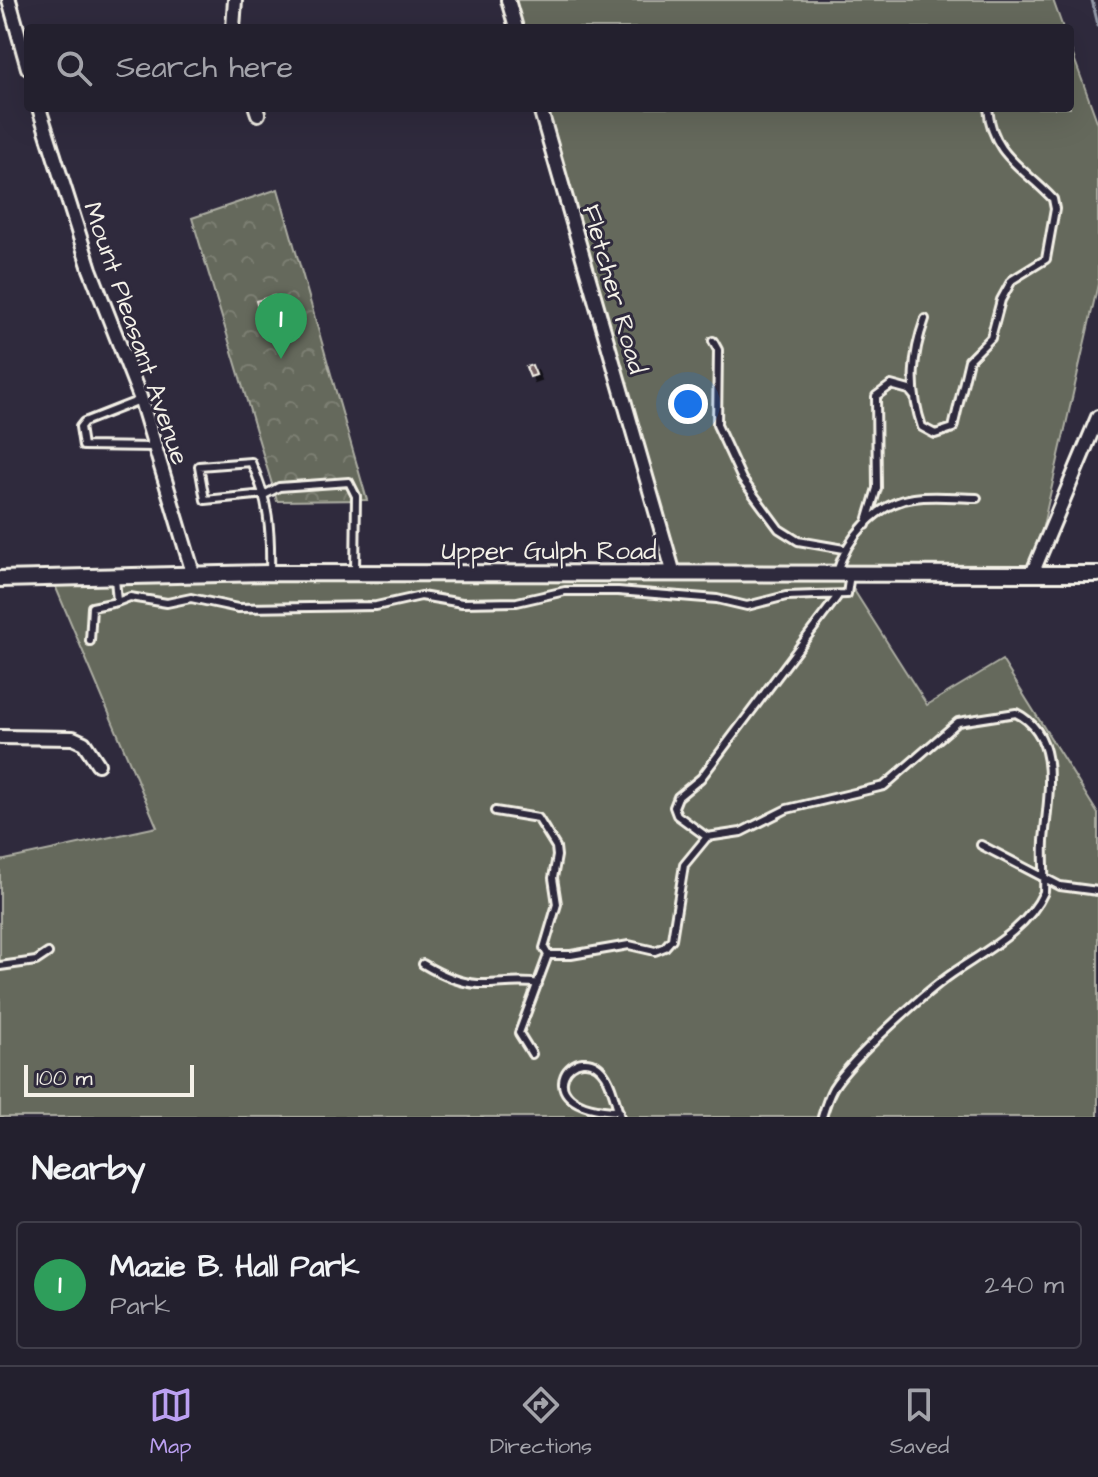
<!DOCTYPE html>
<html lang="en">
<head>
<meta charset="utf-8">
<style>
  body { margin:0; font-family:"Architects Daughter",sans-serif; background:#2f2d3a; color:#f1f3f6 }
  .scale { position:absolute; left:24px; bottom:20px; width:170px; box-sizing:border-box; padding-left:8px; border:4px solid #f4f1e8; border-top:0; font-size:22px; line-height:28px; white-space:nowrap; color:#f4f1e8; -webkit-text-stroke:6px #2f2a3d; paint-order:stroke }
  .you { position:absolute; left:688px; top:404px; width:28px; height:28px; margin:-20px; border:6px solid #fff; border-radius:50%; background:#1a73e8; box-shadow:0 0 0 12px #1a73e833 }
  .badge { display:grid; place-items:center; width:52px; height:52px; border-radius:50%; background:#bca0f2; color:#fff; font-size:26px; font-weight:700 }
  .pin { position:absolute; translate:-50% -66px; filter:drop-shadow(0 2px 4px #0008) }
  .pin::after { content:''; position:absolute; top:42px; width:28px; height:24px; background:inherit; clip-path:polygon(0 0,100% 0,50% 100%) }
  .list { margin:0; padding:0; list-style:none }
  h2 { display:flex; justify-content:space-between; align-items:center; height:104px; margin:0; padding:0 32px; font-size:34px }
  h2 small { font-size:26px; font-weight:400; color:#a3a3aa }
  .list li { display:grid; grid-template-columns:52px 1fr auto; gap:24px; align-items:center; box-sizing:border-box; height:128px; margin:0 16px 16px; padding:0 16px; border:2px solid #403e4a; border-radius:8px }
  .list b { display:block; font-size:30px; white-space:nowrap }
  .list p { margin:0; font-size:26px; white-space:nowrap; color:#a3a3aa }
  .list em { font-size:26px; font-style:normal; color:#a3a3aa }
  .icon { flex:none; width:44px; height:44px; fill:none; stroke:currentColor; stroke-width:2; stroke-linecap:round; stroke-linejoin:round }
  .map { position:relative; flex:none; width:1098px; height:1117px; overflow:hidden }
  .search { position:absolute; background:#23202e; box-shadow:0 8px 32px #0002; left:24px; right:24px; top:24px; height:88px; display:flex; align-items:center; gap:20px; box-sizing:border-box; padding:0 28px; border-radius:8px; color:#a3a3aa; font-size:30px }
  .sheet { height:248px; background:#23202e }
  nav { display:flex; justify-content:space-around; align-items:center; box-sizing:border-box; height:112px; border-top:2px solid #403e4a; background:#23202e; font-size:22px; color:#a3a3aa }
  nav a { display:grid; justify-items:center; gap:4px }
  nav .on { color:#bca0f2 }
  .map>svg:first-child { display:block }
</style>
</head>
<body>
<div class="map">
<svg width="1098" height="1117" viewBox="0 0 1098 1117">
  <defs>
    <pattern id="park-crowns" width="20" height="18" patternUnits="userSpaceOnUse" patternTransform="scale(2)"><rect width="20" height="18" fill="#65695b"/><path d="M2 6a3 3 0 1 1 6 0M12 15a3 3 0 1 1 6 0" fill="none" stroke="#7c7f73"/></pattern>
    <pattern id="building-back-hatch" width="6" height="6" patternUnits="userSpaceOnUse" patternTransform="scale(2)"><rect width="6" height="6" fill="#756063"/><path d="M-1 5l2 2M0 0l6 6M5-1l2 2" fill="none" stroke="#897779"/></pattern>
    <filter id="shadow"><feDropShadow dx="5" dy="5" stdDeviation="0" flood-color="#0009"/></filter>
  </defs>
  <rect width="100%" height="100%" fill="#2f2a3d"/>
  <filter id="ink" filterUnits="userSpaceOnUse"><feTurbulence type="fractalNoise" baseFrequency=".0125" numOctaves="2"/><feDisplacementMap in="SourceGraphic" scale="16" xChannelSelector="R" yChannelSelector="G"/><feConvolveMatrix kernelMatrix="1 2 1 2 8 2 1 2 1" color-interpolation-filters="sRGB"/></filter>
  <g filter="url(#ink)">
    <path fill="#65695b" stroke="#acada2" stroke-width="2" d="M508,0h545l10,28h-547z
      M1070,47l28,77v160l-66,290 -189,-1 84,132 75,-45 96,154v303h-1098v-256l157,-34 -106,-251 622,-3 -133,-465h530z"/>
    <path fill="url(#park-crowns)" stroke="#acada2" stroke-width="2" d="M278,189l89,311 -90,1 -85,-283z"/>
    <g fill="none" stroke-linecap="round" stroke-linejoin="round">
      <path stroke="#9298a6" stroke-width="3" d="M1092,0l6,25"/>
    </g>
    <path fill="url(#building-back-hatch)" stroke="#f4f1e8" stroke-width="2" filter="url(#shadow)" d="M274,296l3,10 -18,5 -3,-10z
      M532,365l4,10 -6,2 -4,-10z"/>
    <g fill="none" stroke-linecap="round" stroke-linejoin="round">
      <defs>
        <path id="service" d="M925,319c-13,36 -16,70 -3,108l13,7 18,-6 16,-68 22,-22 10,-38 11,-20 34,-21 9,-50 -2,-10c-30,-32 -61,-44 -65,-91
          M713,341l5,9 -1,75 25,54 37,50 19,12 46,8
          M140,400l-56,22 -4,5 3,19 72,1
          M866,525l11,-37 -1,-92 15,-11 18,5 5,6
          M837,572c10,-34 39,-69 77,-74 20,-3 42,0 63,0
          M270,573c1,-42 -1,-73 -19,-111l-52,4 6,34 61,-6 13,-7 70,-5 7,14 -1,76
          M117,602l13,-5 37,6 24,-5 47,10 138,-2 45,-10 41,7 55,-1 48,-11h53l99,8 30,7 39,-10 61,-2 3,-20
          M90,641l2,-34 25,-5 -2,-24
          M495,811l43,7 18,29 1,9 -4,22 4,26 -13,44 4,7
          M707,837l-30,-22 -3,-8 4,-10 23,-19 136,-181
          M981,845l79,41 38,5
          M423,964c15,9 37,19 55,20 21,1 39,-4 60,0
          M0,966l36,-5 12,-8
          M532,1054l-13,-21 29,-78h23l58,-10 26,6 10,-4 7,-8 12,-74 23,-28 34,-5 46,-23 97,-23 74,-64 58,-9c47,23 31,87 28,128 -1,17 1,34 0,51 -17,38 -59,59 -91,81 -29,20 -102,86 -120,115 -5,9 -8,19 -11,29
          M619,1111c-101,-3 -40,-80 -13,-35 7,12 10,28 14,41"/>
        <path id="minor" d="M9,0l19,68
          M508,0l8,28
          M233,28l2,-28
          M39,108l51,161 50,128 53,176
          M256,108l2,6
          M540,108l134,466
          M1032,574l66,-157
          M0,737l73,1 11,5 14,21"/>
        <path id="tertiary" d="M0,579l270,-6 828,1"/>
      </defs>
      <use href="#service" stroke="#f4f1e8" stroke-width="12"/>
      <use href="#minor" stroke="#f4f1e8" stroke-width="18"/>
      <use href="#tertiary" stroke="#f4f1e8" stroke-width="20"/>
      <use href="#service" stroke="#2f2a3d" stroke-width="6"/>
      <use href="#minor" stroke="#2f2a3d" stroke-width="12"/>
      <use href="#tertiary" stroke="#2f2a3d" stroke-width="14"/>
    </g>
  </g>
  <g text-anchor="middle" stroke-width="6" stroke-linejoin="round" paint-order="stroke">
    <g font-size="26" fill="#f4f1e8" stroke="#2f2a3d">
      <text transform="translate(615 289) rotate(74)" y="9">Fletcher Road</text>
      <text transform="translate(137 333) rotate(71)" y="9">Mount Pleasant Avenue</text>
      <text x="549" y="559">Upper Gulph Road</text>
    </g>
  </g>
</svg>
<div class="scale">100 m</div>
<div class="you"></div>
<div class="pin badge" style="left:281px;top:359px;background:#2e9e5b">1</div>
<div class="search"><svg class="icon" aria-label="search" viewBox="0 0 24 24"><circle cx="10" cy="10" r="6"/><path d="M15 15l6 6"/></svg>Search here</div>
</div>
<section class="sheet">
<h2>Nearby<small></small></h2>
<ul class="list">
<li><span class="badge" style="background:#2e9e5b">1</span><div><b>Mazie B. Hall Park</b><p>Park</p></div><em>240 m</em></li>
</ul>
</section>
<nav>
<a class="on"><svg class="icon" aria-label="map" viewBox="0 0 24 24"><path d="M3 6l6-2 6 2 6-2v14l-6 2-6-2-6 2zM9 4v14M15 6v14"/></svg>Map</a>
<a><svg class="icon" aria-label="directions" viewBox="0 0 24 24"><path d="M12 3l9 9-9 9-9-9zM9 14v-3h6M13 9l2 2-2 2"/></svg>Directions</a>
<a><svg class="icon" aria-label="saved" viewBox="0 0 24 24"><path d="M7 4h10v16l-5-4-5 4z"/></svg>Saved</a>
</nav>
</body>
</html>
